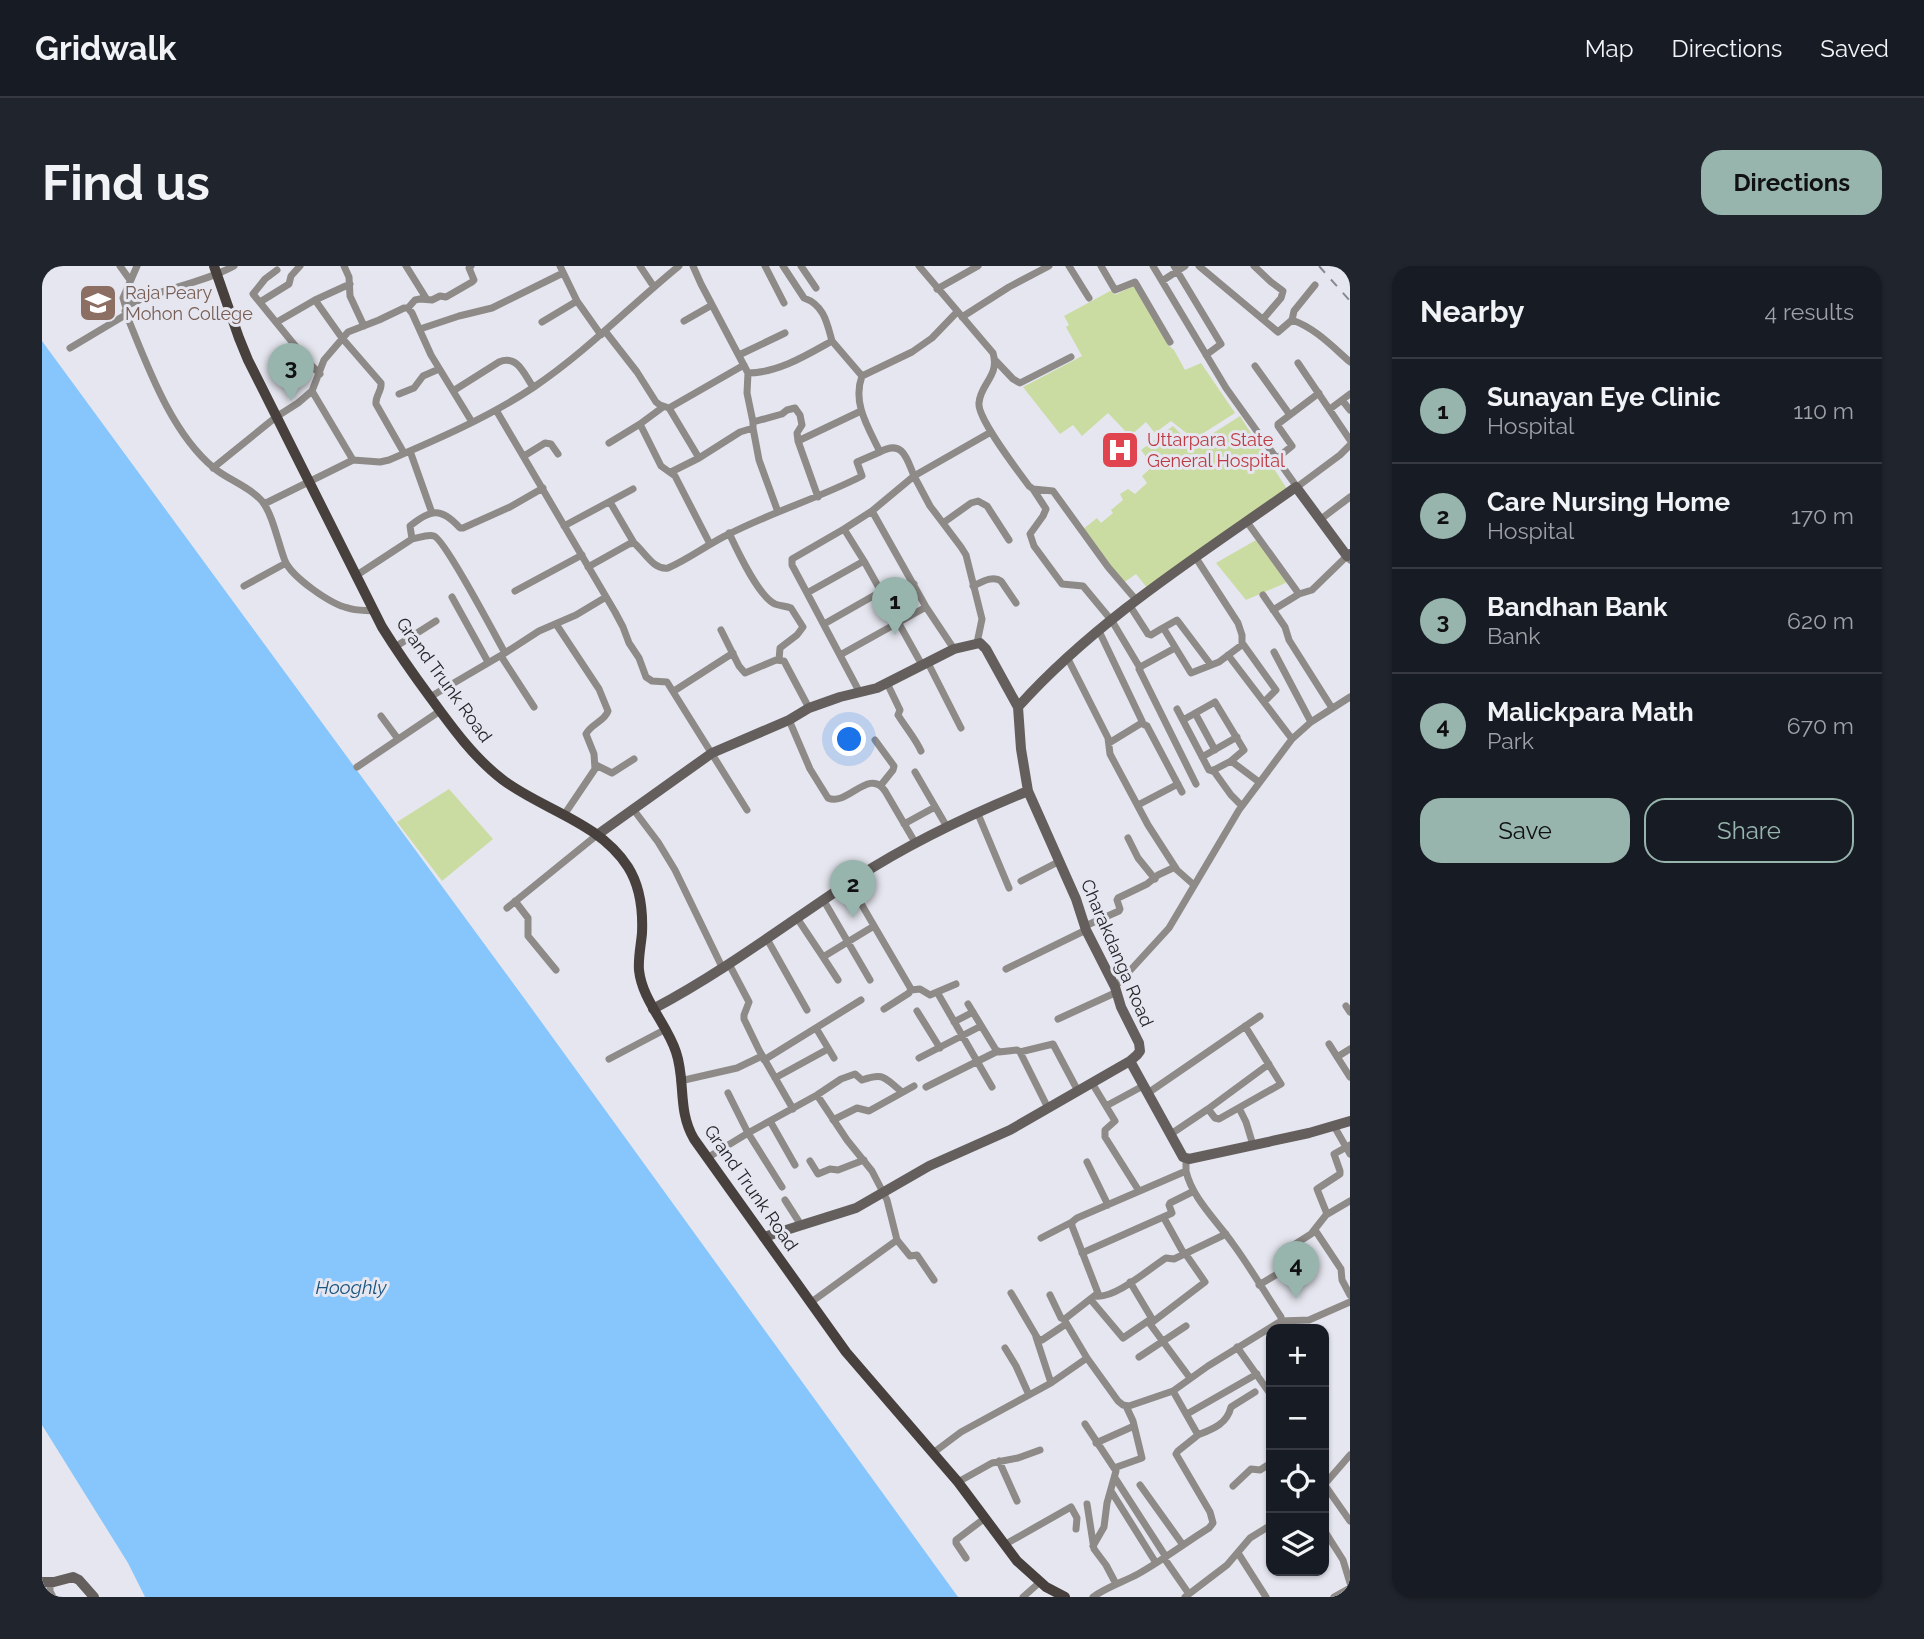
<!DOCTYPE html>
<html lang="en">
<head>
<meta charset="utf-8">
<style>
  body { margin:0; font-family:Raleway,sans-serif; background:#20242c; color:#f1f3f6 }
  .controls { position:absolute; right:21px; bottom:21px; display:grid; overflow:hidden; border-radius:14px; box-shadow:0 2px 5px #0004 }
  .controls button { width:63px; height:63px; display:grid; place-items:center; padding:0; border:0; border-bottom:2px solid #363941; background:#171b24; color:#f1f3f6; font:35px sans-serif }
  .you { position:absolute; left:808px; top:474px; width:24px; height:24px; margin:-18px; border:5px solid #fff; border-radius:50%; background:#1a73e8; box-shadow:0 0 0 10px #1a73e833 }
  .badge { display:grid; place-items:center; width:46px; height:46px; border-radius:50%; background:#97b4ad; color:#111; font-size:23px; font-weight:700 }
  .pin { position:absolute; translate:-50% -58px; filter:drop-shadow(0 2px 4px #0008) }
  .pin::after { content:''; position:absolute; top:37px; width:24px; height:21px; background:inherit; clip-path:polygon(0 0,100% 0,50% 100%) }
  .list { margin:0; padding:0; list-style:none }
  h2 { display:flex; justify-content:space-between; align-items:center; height:91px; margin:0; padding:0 28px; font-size:30px }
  h2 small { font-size:23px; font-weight:400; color:#9ea1a6 }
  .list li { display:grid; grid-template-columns:46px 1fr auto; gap:21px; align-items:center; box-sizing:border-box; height:105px; padding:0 28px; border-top:2px solid #363941 }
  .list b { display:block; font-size:26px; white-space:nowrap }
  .list p { margin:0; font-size:23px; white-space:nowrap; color:#9ea1a6 }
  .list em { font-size:23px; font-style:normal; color:#9ea1a6 }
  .actions { display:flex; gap:14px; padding:21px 28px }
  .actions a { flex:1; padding:16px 0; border:2px solid #97b4ad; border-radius:21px; text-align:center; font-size:24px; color:#97b4ad }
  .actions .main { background:#97b4ad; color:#111 }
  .icon { flex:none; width:38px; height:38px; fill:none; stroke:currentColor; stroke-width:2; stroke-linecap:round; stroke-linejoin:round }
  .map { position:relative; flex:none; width:1308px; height:1331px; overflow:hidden; border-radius:21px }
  header { display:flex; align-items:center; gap:42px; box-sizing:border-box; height:98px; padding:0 35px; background:#171b24; border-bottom:2px solid #363941 }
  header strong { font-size:33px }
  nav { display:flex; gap:38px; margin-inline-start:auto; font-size:24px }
  .intro { display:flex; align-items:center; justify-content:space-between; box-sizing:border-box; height:168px; padding:0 42px }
  h1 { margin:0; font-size:49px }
  .button { padding:18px 32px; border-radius:21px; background:#97b4ad; color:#111; font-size:24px; font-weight:700 }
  main { display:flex; gap:42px; padding:0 42px }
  aside { flex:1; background:#171b24; border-radius:21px; box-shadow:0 2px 5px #0004 }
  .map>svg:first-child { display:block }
</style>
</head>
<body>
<header>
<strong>Gridwalk</strong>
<nav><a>Map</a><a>Directions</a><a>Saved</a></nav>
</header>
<div class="intro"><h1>Find us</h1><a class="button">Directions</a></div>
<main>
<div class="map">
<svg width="1308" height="1331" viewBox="0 0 1308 1331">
  <rect width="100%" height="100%" fill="#e5e6ef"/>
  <path fill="#cbdca2" d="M1093,19l33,60 6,5 11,20 16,-7 34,50 -41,26 -23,-18 -16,12 -9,-11 -16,14 -22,-23 -26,23 -9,-11 -13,9 -37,-47 59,-31 -16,-29 3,-2 -5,-9 48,-26 3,5z
    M1198,150l47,73 -139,100 -12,-15 -13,9 -41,-53 15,-12 4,5 12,-10 -2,-3 12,-10 -3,-6 8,-5 7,5 12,-11 -5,-7 11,-10 -12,-16 32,-24 20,20z
    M1214,274l34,41 -44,19 -30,-37z
    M407,523l44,50 -51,42 -45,-59z"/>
  <path fill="#86c6fc" d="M0,75l490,668 426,588h-813l-17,-34 -86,-138z"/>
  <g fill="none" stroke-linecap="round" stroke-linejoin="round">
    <path stroke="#8e8a88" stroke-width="7" d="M78,0l10,14
      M192,0c-33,18 -72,22 -106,39l-3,6c21,51 45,121 89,157 14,12 35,18 48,33 11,14 16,42 23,60 7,16 45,43 63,47 8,3 18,2 26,3
      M302,0l5,11 1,19 14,30
      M364,0l20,32
      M518,0l17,35 24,34
      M598,0l14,21
      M723,0l19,37
      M741,0l21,32c20,7 23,25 28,43
      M759,0l15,22
      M877,0l74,87c7,23 -13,31 -14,50 -2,15 39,68 50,83l4,3 20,2 55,76 29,34
      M1027,0l20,32
      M1059,0l14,24 20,-8 35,60
      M1111,0l73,122 71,99 43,-32 10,-10
      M1132,0l47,78 -15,11
      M1157,0l79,66 14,-12 2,-9 21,-26
      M1212,0l17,16 12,9 -2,7 -18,21
      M235,4l-12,9 -12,15 57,70 10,10
      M0,5l8,-5
      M1120,15l23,-15
      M895,23l41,-23
      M273,34l27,38 39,45c1,8 -6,13 -5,21l28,49
      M218,36l29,-18 2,-8 9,-10
      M84,42l-3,-10 14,-32
      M366,42l7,-8 5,-1 12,1 8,-4 6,1 26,-15 2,-2 -5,-12 2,-2
      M920,51l47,-30 40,-21
      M1250,54c23,8 40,26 58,42
      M642,55l28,-16
      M235,56l38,-22 35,-16
      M500,56l35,-21
      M378,63l39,-13 33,-8 71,-35
      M563,65l32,41 19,30 4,3 9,3 75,-43
      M28,82l57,-34
      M697,89l46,-22
      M953,94l18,19 7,4 51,-26
      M1256,97l52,77
      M1213,100l35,49
      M706,107l-1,20 6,29v6l6,32 19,52
      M820,110l50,-24 20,-14 25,-26
      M270,125l41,69
      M411,125l46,-29c18,-8 25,12 34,25
      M357,128l15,-6 9,-12 16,-7
      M1300,134l8,10
      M627,142l30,50
      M1288,143l20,-15
      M454,144l119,202 8,15 6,16 10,15 7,19 6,4 15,1 80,128
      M711,156l29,-8 5,-4 8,-2 5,7 2,10 -5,8 1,8
      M598,158l21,42 14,10 35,68
      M567,177l31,-19 23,-17
      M368,185l22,62
      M838,186c23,-13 27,7 34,24l77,-44
      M482,190l21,-13 6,1 7,10
      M1234,193l16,-13 -14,-20v-2l41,-31
      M171,202l63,-51 22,-14 14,-12 12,-31 24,-28 31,-12 25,-12h4l4,5 19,42 41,67
      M629,206l28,-14 41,-26 13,-4
      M991,223l13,20 -3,7 -13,18 4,12 28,38 21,2 29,35 28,47
      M776,231l-20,-56 63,-30
      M568,236l24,41
      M222,238l89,-44 27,2 9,-2c49,-21 100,-43 145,-73 52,-35 96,-81 145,-121
      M830,245l54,96 28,42
      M1279,253l29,-22
      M1205,256l52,72 13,-4 35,-34 3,4
      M901,257l28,-20 7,-2 9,5 22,34
      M522,260l69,-37
      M687,267c8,17 29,63 46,71 5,2 11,2 16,4l12,19 -6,8 -17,13 -1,12
      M370,273c7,-1 15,-5 22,-3 11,4 62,101 71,117
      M1154,292l42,65 4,12v9
      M822,295l58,104
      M546,301l41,-23 5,-1c11,9 19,27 34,25 21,-9 40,-24 61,-34 43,-22 90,-36 133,-58l-5,-14 23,-10c-12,-25 -28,-49 -18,-76l-30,-35c-25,14 -54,32 -84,32l-47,-89 -8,-18
      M315,309l55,-36 -2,-13c21,-17 31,-19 50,2h3l47,-21 33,-19
      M202,320l42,-23
      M931,320c9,-4 20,-11 28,-5l15,22
      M473,325l67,-36
      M765,327l-15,-28v-6l52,-30
      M1221,329l22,32 4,13 43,68
      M410,331l36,65
      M845,333l27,-15
      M1088,340l18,28 3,1 10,-6h3l27,44 28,-11 24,-18 33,46 -12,12
      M1231,344l26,-16
      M514,358l43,65 9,22c-3,10 -17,13 -22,23l8,20 1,15 -31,46
      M782,358l58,-33
      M1119,363l16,-9 34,45
      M679,364l18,36 6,7 31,-13 8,1 25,47
      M1057,365l43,90 -2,3 -31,19
      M353,381l41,-26
      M1133,382l-33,18 -3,3 57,115
      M1232,386l37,70
      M798,389l86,-48
      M1186,389l64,84
      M459,390l33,51
      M1025,391l41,81 2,16 38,71 29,45 17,15
      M886,397l33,65
      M845,417l13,27 -2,5c8,13 17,23 23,36
      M632,425l59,-38
      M818,427l-53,-100 57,-32 -20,-32 28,-18 42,-35 16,30 31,41 5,8 16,64 -5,24
      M388,431l75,-44 34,-22 37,-16 30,-18
      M1135,443l32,61 3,1 19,-10 28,21
      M1153,447l20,37
      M339,450l17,23
      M747,454l21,49 18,29c19,9 41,-31 57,-7l31,53
      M1141,454l32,-18 29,48 -13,11
      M1099,457l6,3 35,66
      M833,474l19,26 -1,4 -12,15
      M1160,491l35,-20
      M554,499l16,8 22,-14
      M315,501l83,-56
      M1171,504l18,25 11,11
      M873,506l32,55
      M1096,539l40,-21
      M591,543l25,33 17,28 48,99
      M936,548l31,74
      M862,558l31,-17
      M1086,572l10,20 17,21
      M979,615l39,-20
      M807,617l62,106 -2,4 -25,16
      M473,635l13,17v18l28,34
      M782,635l46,79
      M465,642l90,-73
      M755,652l26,39
      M1043,660l34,-15 1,-2 -3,-9 1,-2 29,-14 11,-9 17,-8
      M725,673l40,71
      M687,698l20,38 -5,13v4l15,31 34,59
      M964,703l80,-39
      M796,714l-15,-23 51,-31
      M1073,721l54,-59 70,-118 53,-71 19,-17 39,-25
      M869,724l9,-1 10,6 26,-11
      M895,726l55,95
      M926,738l28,46 3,2 18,-2 3,2 28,56
      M1304,740l4,6
      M875,745l23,37
      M1016,753l59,-27
      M912,756l19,-10
      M774,762l18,30
      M1287,778l21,33
      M978,786l33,-8 25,47
      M1295,791l13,-8
      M877,792l62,-32
      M567,793l57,-30
      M722,794l97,-60
      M733,812l53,-29
      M638,815l57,-13 25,-12
      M1050,817l23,38 -10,9v7l34,54
      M884,821l72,-36
      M686,827l20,40 34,54
      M1106,827l112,-77
      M775,829l24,-16 14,-5 7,6c23,-8 22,-2 40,12
      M1064,840l37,-20
      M1197,842l7,14 7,23
      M1166,843l61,-45
      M791,854l24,-12 12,3 45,-25
      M728,855l25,44
      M1292,860l16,28
      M1129,868l37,-25 7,9 4,1 62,-35 -36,-58
      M665,892l41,-25 69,-38 30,45 25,31 15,29 10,40 -87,63
      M768,895l8,13 12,-5 8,1 26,-10
      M1045,896l21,43
      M743,934l16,25
      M1285,948l-10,-25 23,-15v-3l-6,-17 16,-9
      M1273,964l26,39 1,11 8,15
      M999,972l31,-16
      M855,974l13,16 7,-1 17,25
      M1040,987l88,-39 2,-1 -3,-8 1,-2 24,-12
      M1088,1016l21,35 -1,7 40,54
      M1217,1019l30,-18 -3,-17 25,-16 15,-19 24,-14
      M969,1027l27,46 4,1 24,-16
      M1008,1029l11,23 4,1
      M1054,1030c19,3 54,-28 70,-38l8,1 52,-25
      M1049,1034l32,38 28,-19
      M1239,1055l28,-1 41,-18
      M1108,1058l55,-42 -18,-26 -3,-2 -20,-36
      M994,1071l15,46
      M1195,1081l34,48
      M1097,1091l47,-31
      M1045,1092l31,43 5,4 6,1 44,-15 35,-25 73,-45v-4c-16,-24 -31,-50 -48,-73 -16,-23 -41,-46 -47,-73
      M987,1129l22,-12 36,-25 -22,-37 1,-3 32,-25 -26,-67v-4l5,-4 109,-47v-12
      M1145,1148l70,-40
      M1043,1158l31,47 -9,32 -3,24 -11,19
      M1156,1169c15,-6 29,-11 33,-28l24,-15
      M1054,1177l38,-17
      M891,1187l28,-21 68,-37 -13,-29 -11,-18
      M957,1195l18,40
      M1072,1202l28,-10 -9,-37 -7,-15
      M1073,1212l51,79
      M916,1216l34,-19 26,-5 22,-8
      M1282,1218l26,37
      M1098,1219l43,60
      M1282,1219l26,-30
      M1191,1220l18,-17 9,1 11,-7
      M1069,1225l45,72
      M1045,1238l7,45 12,16 10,19
      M1282,1264l19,30 7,23
      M962,1279l67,-38 6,11 -1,11
      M1196,1287l28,44
      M924,1292l-10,-15v-3l29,-22
      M1122,1292l25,36
      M8,1317v8l3,6
      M981,1331l17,-15
      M1051,1331c14,-10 30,-15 45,-23 25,-14 47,-31 71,-46l4,-5 -3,-11 -34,-58 2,-3 20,-16 -25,-44
      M1143,1331l42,-32 23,-27 21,-13
      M1292,1331l16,-9"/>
    <path stroke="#645e5c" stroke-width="10" d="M976,441c79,-88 182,-152 278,-220l51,69 3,-2
      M555,569l115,-82 77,-33 20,-12 31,-11 37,-9 77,-39 26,-6 6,6 32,58 3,42 7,42 48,108 10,31 29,57 6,20 18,36 1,8 -3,4 -7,6 53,96 6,2 120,-26 41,-12
      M611,743c72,-38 136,-87 203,-131 54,-35 113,-63 172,-87
      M722,971l92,-29 73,-42 81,-36 120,-69
      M0,1316h12l19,-5 6,3 15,17"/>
    <path stroke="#47403d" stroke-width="10" d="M172,0l25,72 9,22 134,267c15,24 31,47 48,70 21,29 44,61 73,83 40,30 96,42 125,87 12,19 15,43 14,66 -1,12 -4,25 -3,37 3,30 28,54 37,82 10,29 1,58 18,87l152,213 112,130 59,79 29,26 19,10"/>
    <path stroke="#88898f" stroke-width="2" stroke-dasharray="9 9" stroke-linecap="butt" d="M1277,0l31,35"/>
  </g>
  <defs>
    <symbol id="university-square" viewBox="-11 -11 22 22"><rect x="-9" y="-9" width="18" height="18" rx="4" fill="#8d6e63" stroke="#e5e6ef"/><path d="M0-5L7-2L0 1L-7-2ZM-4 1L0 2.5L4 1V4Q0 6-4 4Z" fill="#fff"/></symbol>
    <symbol id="hospital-square" viewBox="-11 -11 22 22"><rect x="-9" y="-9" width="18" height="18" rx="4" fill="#e0444e" stroke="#e5e6ef"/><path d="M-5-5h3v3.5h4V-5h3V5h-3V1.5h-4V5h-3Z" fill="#fff"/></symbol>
  </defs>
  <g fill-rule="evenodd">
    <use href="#university-square" x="34" y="15" width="44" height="44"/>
    <use href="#hospital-square" x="1056" y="162" width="44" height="44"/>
  </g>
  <g text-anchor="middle" stroke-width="6" stroke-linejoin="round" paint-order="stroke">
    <g font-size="18" fill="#785e54" stroke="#e5e6ef" text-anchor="start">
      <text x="83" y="33">Raja Peary<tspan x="83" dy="21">Mohon College</tspan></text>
    </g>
    <g font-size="18" fill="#be3a42" stroke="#e5e6ef" text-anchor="start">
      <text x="1105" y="180">Uttarpara State<tspan x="1105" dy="21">General Hospital</tspan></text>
    </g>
    <g font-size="18" fill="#252529" stroke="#e5e6ef">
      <text transform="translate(402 414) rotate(54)" y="6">Grand Trunk Road</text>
      <text transform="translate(1075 687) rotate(67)" y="6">Charakdanga Road</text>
      <text transform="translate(709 922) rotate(55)" y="6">Grand Trunk Road</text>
    </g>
    <g font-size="19" font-style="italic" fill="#18547f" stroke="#e5e6ef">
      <text x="309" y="1028">Hooghly</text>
    </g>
  </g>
</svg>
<div class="controls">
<button>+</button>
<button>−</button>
<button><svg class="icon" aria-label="locate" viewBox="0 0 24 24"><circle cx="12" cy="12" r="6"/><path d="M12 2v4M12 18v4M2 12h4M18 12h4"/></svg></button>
<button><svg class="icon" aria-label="layers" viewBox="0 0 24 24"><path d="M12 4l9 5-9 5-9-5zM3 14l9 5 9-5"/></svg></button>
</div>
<div class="you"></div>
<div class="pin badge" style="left:853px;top:369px">1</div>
<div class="pin badge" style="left:811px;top:652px">2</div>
<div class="pin badge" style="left:249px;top:135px">3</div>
<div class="pin badge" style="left:1254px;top:1033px">4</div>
</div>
<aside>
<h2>Nearby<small>4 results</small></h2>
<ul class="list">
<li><span class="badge">1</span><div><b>Sunayan Eye Clinic</b><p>Hospital</p></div><em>110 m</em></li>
<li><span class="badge">2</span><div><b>Care Nursing Home</b><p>Hospital</p></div><em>170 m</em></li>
<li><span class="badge">3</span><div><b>Bandhan Bank</b><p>Bank</p></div><em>620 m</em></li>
<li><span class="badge">4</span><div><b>Malickpara Math</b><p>Park</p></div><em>670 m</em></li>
</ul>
<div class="actions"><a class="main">Save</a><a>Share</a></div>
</aside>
</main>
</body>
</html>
